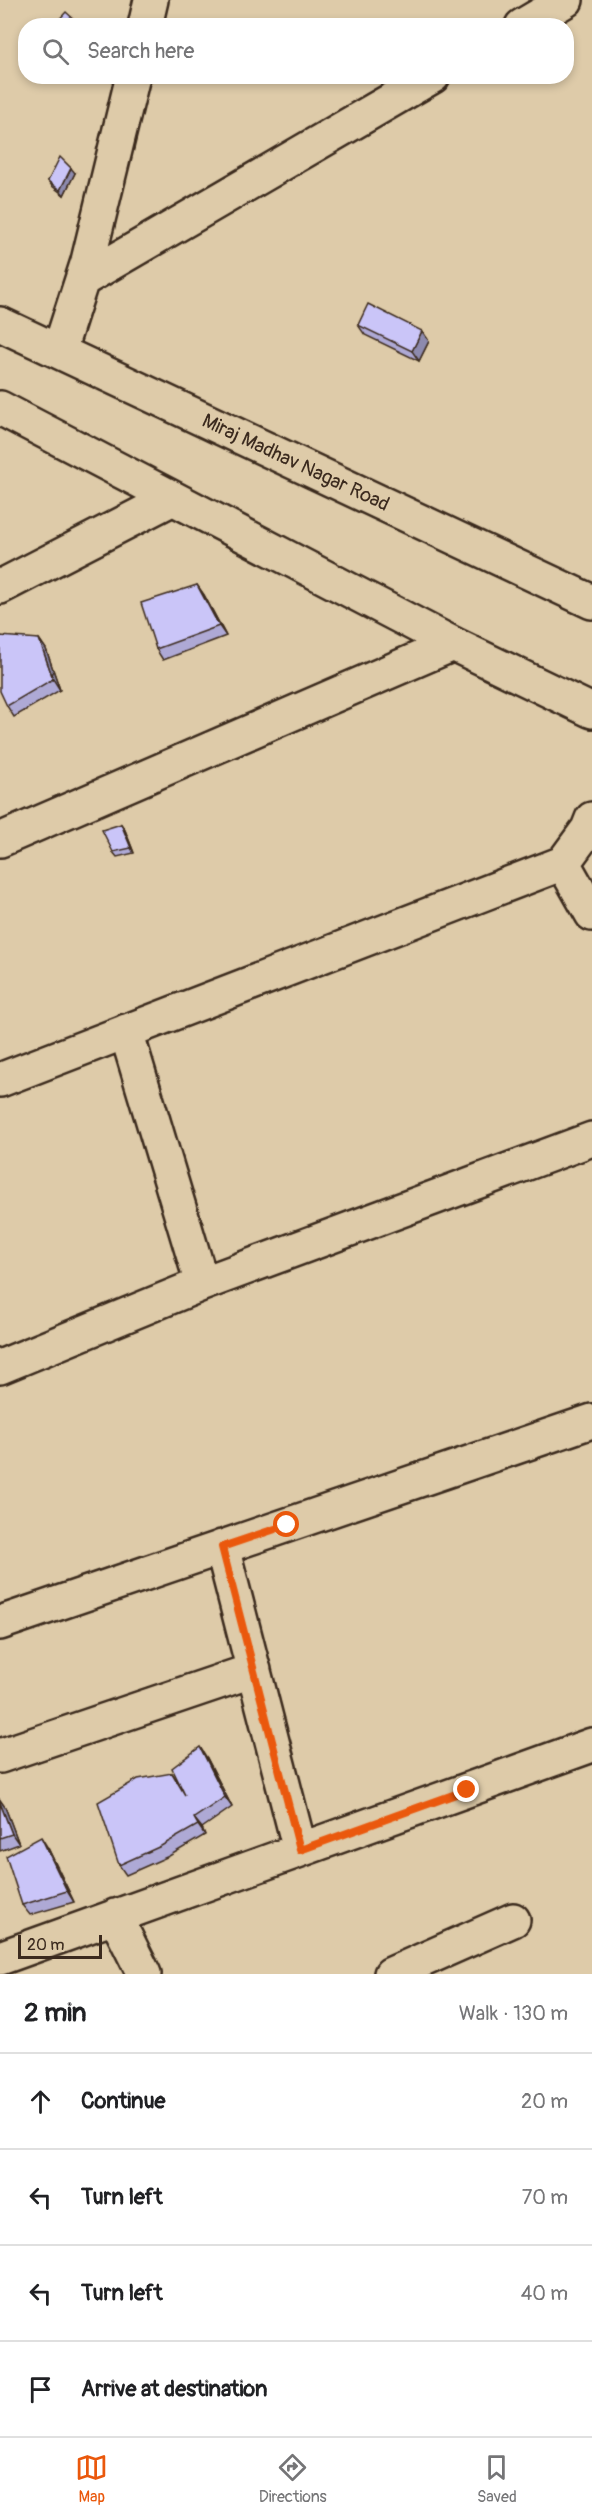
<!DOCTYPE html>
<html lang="en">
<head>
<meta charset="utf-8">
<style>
  body { margin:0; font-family:Pangolin,sans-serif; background:#f2f2f2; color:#202124 }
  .scale { position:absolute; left:18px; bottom:15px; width:84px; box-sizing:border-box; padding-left:6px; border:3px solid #3b2a1e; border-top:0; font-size:16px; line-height:21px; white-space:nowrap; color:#3b2a1e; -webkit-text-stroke:4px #decba9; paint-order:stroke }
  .stop { position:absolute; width:18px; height:18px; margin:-14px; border:4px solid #ea580c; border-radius:50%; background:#fff }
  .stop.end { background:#ea580c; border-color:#fff; box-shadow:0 2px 6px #0008 }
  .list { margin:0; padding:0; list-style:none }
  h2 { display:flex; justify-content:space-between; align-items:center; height:78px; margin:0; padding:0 24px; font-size:26px }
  h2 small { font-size:20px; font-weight:400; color:#757577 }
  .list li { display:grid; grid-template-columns:39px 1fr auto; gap:18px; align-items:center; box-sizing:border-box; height:96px; padding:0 24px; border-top:2px solid #e0e0e0 }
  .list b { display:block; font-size:22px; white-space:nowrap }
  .list em { font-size:20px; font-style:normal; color:#757577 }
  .icon { flex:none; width:33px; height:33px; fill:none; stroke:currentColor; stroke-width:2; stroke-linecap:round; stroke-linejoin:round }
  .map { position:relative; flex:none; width:592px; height:1974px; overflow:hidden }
  .search { position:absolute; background:#fff; box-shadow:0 3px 9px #0003; left:18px; right:18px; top:18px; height:66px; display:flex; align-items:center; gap:15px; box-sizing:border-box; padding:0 21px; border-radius:24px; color:#757577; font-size:22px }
  .sheet { height:462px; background:#fff }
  nav { display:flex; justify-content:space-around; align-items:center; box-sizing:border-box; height:84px; border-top:2px solid #e0e0e0; background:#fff; font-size:16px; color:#757577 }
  nav a { display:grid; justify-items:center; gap:3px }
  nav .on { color:#ea580c }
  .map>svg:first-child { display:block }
</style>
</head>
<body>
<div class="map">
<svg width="592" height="1974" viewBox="0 0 592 1974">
  <rect width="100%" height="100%" fill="#decba9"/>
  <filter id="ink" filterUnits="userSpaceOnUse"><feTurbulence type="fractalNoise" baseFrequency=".0167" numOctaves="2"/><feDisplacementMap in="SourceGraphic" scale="12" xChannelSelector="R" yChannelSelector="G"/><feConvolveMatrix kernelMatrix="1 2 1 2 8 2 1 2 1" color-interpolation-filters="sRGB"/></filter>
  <g filter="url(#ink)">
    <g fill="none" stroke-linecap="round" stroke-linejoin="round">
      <defs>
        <path id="minor" d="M145,26l6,-26
          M522,26l44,-26
          M82,280l351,-204
          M0,324l592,278
          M59,351l29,-90 45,-185
          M0,408l453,236 139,67
          M0,587l171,-88
          M0,840l453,-196
          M563,863l29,51
          M126,1031l76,253
          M0,1080l563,-217 25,-34 4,-10
          M0,1367l202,-83 390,-145
          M222,1547l78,303
          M0,1623l592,-202
          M0,1756l254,-86
          M115,1916l29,58
          M0,1958l592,-213
          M391,1974l122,-54"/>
      </defs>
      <use href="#minor" stroke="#3b2a1e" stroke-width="38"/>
      <use href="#minor" stroke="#decba9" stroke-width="33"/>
    </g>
    <path fill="#aea9d5" stroke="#3b2a1e" stroke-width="1.5" d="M75,173l-11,22 -12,-9 -4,-5z
      M358,325l64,6 7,10 -10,20 -54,-26z
      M197,585l7,10 22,41 -63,24 -7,-11z
      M39,639l7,10 14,41 -46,27 -7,-11z
      M121,824l4,6 9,23 -17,4 -4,-5z
      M207,1758l25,49 -30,21 3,7 -36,21 -43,19 -7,-10 53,-92 7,10z
      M0,1800l5,7 14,37 -19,7z
      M48,1848l26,54 -44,13 -8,-10z"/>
    <path fill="#8d8aae" stroke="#3b2a1e" stroke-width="1.5" d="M71,168l4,5 -11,22 -4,-5z
      M422,331l7,10 -10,20 -7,-10z
      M197,585l7,10 22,41 -7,-10z
      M39,639l7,10 14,41 -7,-11z
      M121,824l4,6 9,23 -3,-5z
      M200,1747l7,11 25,49 -7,-10z
      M0,1800l5,7 14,37 -7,-10 -12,-31z
      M194,1818l8,10 3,7 -7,-10z
      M41,1837l7,11 26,54 -7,-11z"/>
    <path fill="#cac5f8" stroke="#3b2a1e" stroke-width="1.5" d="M66,12l12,11 -2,3h-23z
      M60,157l11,11 -11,22 -12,-9z
      M368,304l54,27 -10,20 -54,-26z
      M197,585l22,41 -63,23 -15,-46z
      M0,636l39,3 14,40 -46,27 -7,-15z
      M121,824l10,24 -18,4 -11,-22z
      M200,1747l25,50 -31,21 4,7 -37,21 -42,19 -21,-63 40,-23 34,-6 13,22 -13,-27z
      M0,1803l12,31 -12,4z
      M41,1837l26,54 -45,14 -16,-49z"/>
  </g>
  <g fill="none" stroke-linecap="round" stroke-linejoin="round" filter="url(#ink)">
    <path stroke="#ea580c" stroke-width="8" d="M287,1525l-65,22 78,303 167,-60"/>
  </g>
  <g text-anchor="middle" stroke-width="5" stroke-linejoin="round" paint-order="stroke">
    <g font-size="20" fill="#3b2a1e" stroke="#decba9">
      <text transform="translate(296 462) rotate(25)" y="7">Miraj Madhav Nagar Road</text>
    </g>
  </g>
</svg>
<div class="scale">20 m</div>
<div class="stop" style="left:287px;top:1525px"></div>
<div class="stop end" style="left:467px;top:1790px"></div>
<div class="search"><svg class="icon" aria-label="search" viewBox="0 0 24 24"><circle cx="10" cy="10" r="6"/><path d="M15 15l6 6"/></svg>Search here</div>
</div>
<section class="sheet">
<h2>2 min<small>Walk · 130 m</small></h2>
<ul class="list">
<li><svg class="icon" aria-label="ahead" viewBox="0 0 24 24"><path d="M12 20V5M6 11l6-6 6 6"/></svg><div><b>Continue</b></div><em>20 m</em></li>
<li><svg class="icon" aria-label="left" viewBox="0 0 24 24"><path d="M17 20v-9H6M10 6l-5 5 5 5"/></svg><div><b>Turn left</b></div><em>70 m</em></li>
<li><svg class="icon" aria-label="left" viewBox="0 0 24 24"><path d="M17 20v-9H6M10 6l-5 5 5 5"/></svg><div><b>Turn left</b></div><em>40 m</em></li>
<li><svg class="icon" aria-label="arrive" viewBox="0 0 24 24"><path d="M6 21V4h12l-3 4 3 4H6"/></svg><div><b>Arrive at destination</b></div></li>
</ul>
</section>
<nav>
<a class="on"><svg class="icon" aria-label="map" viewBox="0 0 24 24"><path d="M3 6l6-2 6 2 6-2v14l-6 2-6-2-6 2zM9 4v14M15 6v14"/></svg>Map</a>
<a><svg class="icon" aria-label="directions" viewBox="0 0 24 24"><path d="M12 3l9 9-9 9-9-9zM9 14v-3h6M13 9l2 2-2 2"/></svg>Directions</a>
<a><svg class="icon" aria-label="saved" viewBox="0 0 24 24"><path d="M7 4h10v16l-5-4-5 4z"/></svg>Saved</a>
</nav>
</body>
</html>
